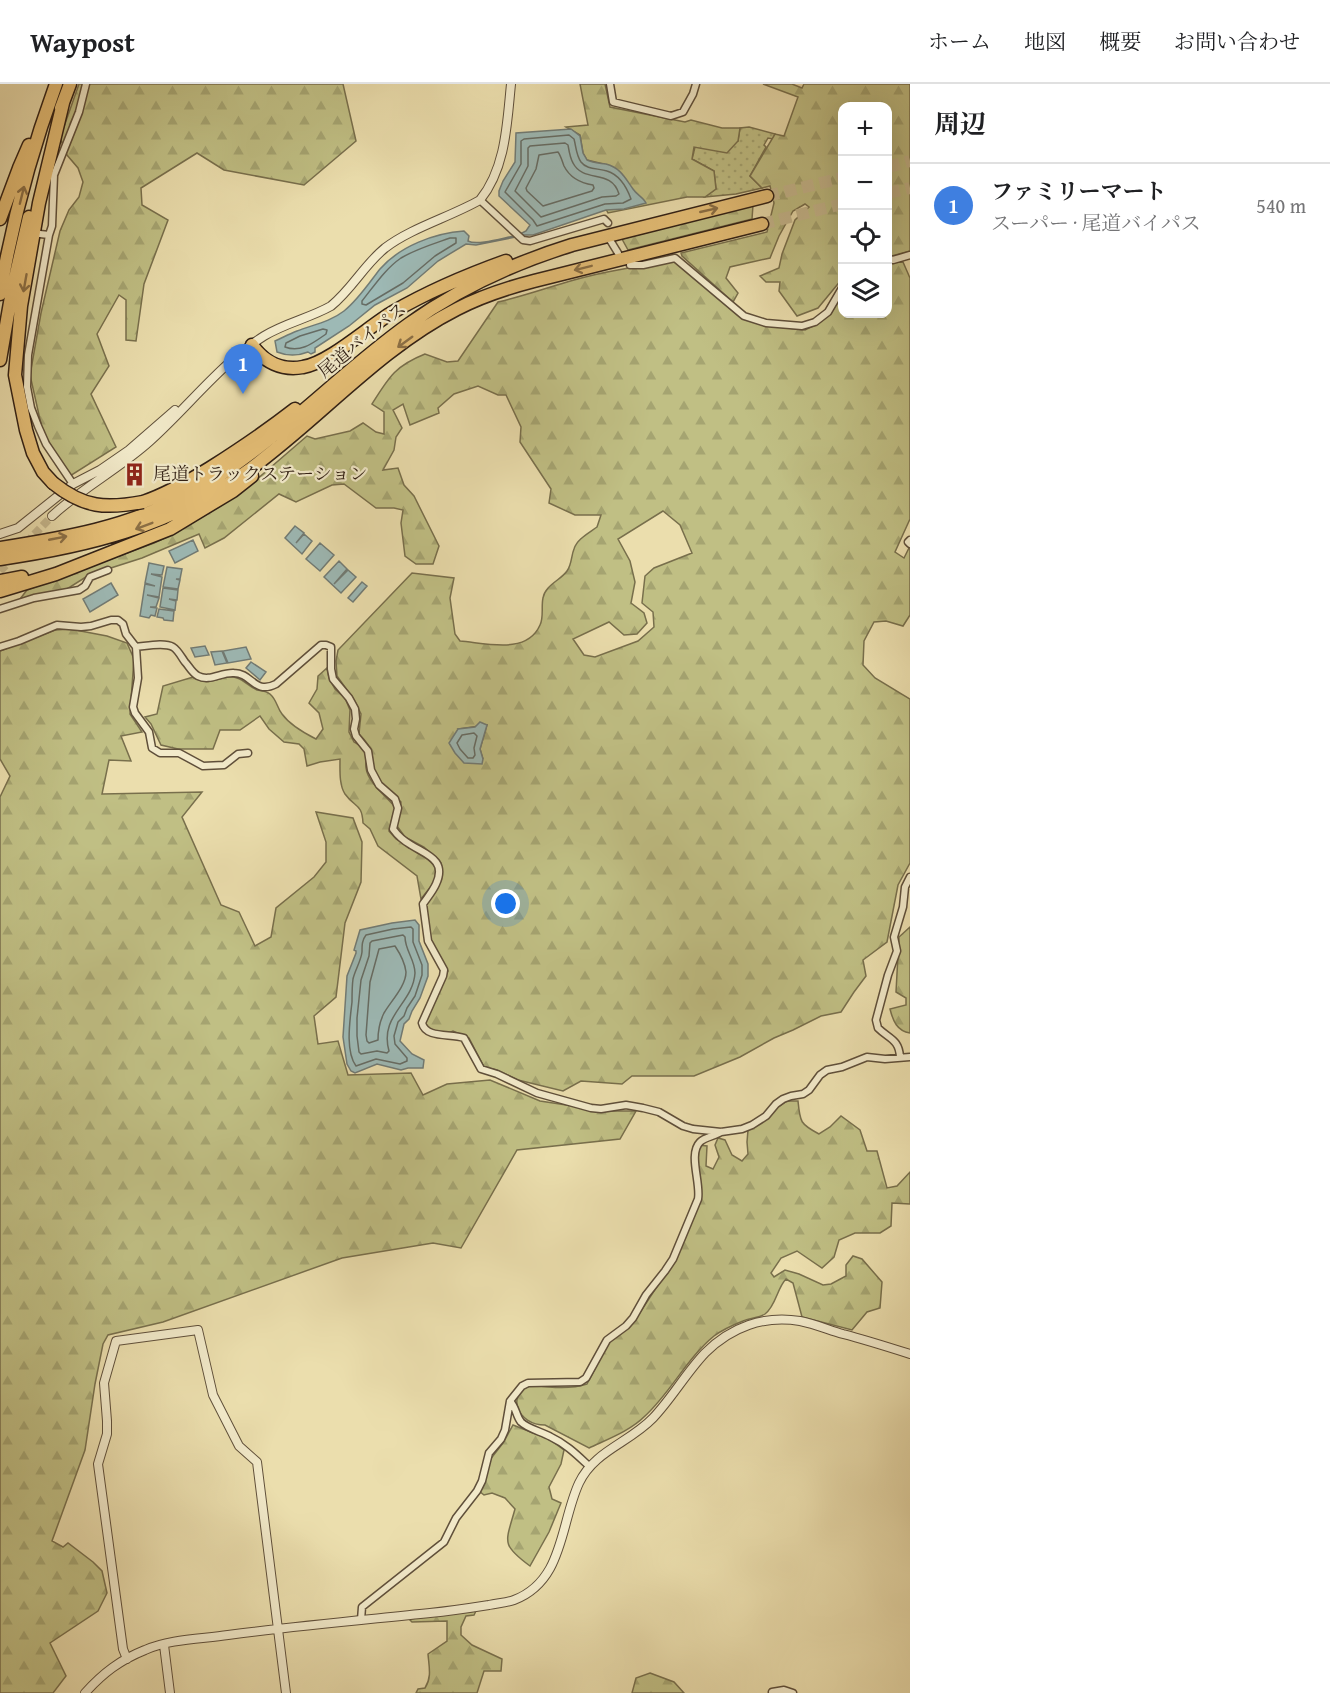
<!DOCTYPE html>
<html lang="ja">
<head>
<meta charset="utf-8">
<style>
  body { margin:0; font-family:"Gentium Book Plus","Noto Serif JP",serif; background:#f2f2f2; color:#202124 }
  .controls { position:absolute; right:18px; top:18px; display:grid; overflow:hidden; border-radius:12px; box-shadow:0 6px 24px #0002 }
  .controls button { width:54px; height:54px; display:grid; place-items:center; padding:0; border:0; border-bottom:2px solid #e0e0e0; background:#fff; color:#202124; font:30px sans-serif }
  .you { position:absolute; left:506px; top:820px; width:21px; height:21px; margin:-15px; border:4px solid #fff; border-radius:50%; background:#1a73e8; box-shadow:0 0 0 9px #1a73e833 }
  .badge { display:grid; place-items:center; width:39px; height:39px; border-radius:50%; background:#0b8043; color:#fff; font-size:20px; font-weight:700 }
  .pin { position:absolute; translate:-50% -50px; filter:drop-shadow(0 2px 3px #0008) }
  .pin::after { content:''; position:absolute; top:32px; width:21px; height:18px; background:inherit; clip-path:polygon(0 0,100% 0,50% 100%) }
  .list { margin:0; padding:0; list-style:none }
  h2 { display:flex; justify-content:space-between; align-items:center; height:78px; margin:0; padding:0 24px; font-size:26px }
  h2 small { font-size:20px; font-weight:400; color:#757577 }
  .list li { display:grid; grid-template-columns:39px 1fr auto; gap:18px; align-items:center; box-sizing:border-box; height:84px; padding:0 24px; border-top:2px solid #e0e0e0 }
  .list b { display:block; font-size:22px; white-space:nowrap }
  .list p { margin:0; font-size:20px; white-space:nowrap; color:#757577 }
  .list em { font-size:20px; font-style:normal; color:#757577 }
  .icon { flex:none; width:33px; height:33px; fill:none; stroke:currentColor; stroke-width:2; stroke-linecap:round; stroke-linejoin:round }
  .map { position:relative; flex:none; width:910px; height:1609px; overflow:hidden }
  header { display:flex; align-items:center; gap:36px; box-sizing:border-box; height:84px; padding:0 30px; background:#fff; border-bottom:2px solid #e0e0e0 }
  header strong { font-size:28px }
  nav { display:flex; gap:33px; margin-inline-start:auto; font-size:21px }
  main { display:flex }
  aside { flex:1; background:#fff }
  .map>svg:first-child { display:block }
</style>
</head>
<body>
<header>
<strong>Waypost</strong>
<nav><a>ホーム</a><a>地図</a><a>概要</a><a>お問い合わせ</a></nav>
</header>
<main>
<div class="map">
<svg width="910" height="1609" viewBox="0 0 910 1609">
  <defs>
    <pattern id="grass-dots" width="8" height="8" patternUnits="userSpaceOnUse" patternTransform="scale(1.5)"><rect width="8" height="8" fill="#c0bf84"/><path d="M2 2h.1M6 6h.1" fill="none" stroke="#a5a471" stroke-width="1.8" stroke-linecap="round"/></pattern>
    <pattern id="forest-firs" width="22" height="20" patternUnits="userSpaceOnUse" patternTransform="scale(1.5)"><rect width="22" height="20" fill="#c0bf84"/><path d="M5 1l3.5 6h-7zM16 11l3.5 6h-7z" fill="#a5a471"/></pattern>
  </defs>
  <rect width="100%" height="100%" fill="#ebdead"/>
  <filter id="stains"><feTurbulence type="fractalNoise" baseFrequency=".00333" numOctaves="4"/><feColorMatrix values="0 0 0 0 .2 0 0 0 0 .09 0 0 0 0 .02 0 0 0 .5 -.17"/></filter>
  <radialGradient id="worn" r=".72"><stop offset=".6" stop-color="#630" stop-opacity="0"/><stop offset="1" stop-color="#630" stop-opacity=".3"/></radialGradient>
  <path fill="url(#grass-dots)" stroke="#786f4c" stroke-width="1.5" d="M749,43l26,7 -2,5 -5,-1 -4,7 2,2 -16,29 12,12 -26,6 -31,3 11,-8 -2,-18 -22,-12 3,-12 43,-6 2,-13z"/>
  <path fill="url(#forest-firs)" stroke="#786f4c" stroke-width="1.5" fill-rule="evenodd" d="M79,0h264l13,57 -52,44 -80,-15 -27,-17 -56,35 1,17 26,15 -24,64 -8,57 -10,-1v-40l-7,-5 -22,39 12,32 -18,28 25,53 -46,29 -27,-43 -13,-58 11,-62 19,-82 9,-21 10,-13 4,-15 -5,-14 -11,-13 -7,-17z
    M580,0h25l5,23 75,15 6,-2 31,8h18l-2,13 -11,12 -33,-6 -2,12 22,12 2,18 -11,8h-18l-79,16 -2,-4 -2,-45 -17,-4 -4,-7 -3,-18 -14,-8 22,-2z
    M763,0h29l10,4 2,-4h106v167l-22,6v-151h-46v173l-24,29 -21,8 -18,-25 1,-9h-14l-6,-6 19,-8 3,-14 13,-34 14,-13 -4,-3 -12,7 -14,25 -9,22 -40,9 -4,11 12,15 -5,9 -51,-46 -1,-3 86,-21 7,-29 -4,-17 -8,2 -12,-12 25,-42 9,2 14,-39z
    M753,121l-1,14 -124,31 -6,-11z
    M676,177l53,46 40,19 36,4 12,-6 12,-9 13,-21v20h46v-51l15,-1 7,16v241l-15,33 9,6 5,-10 1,2v65l-7,11 -17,-5 -12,1 -10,19 -1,24 12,13 35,21v164l-12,22 -11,57 -24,18 3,16 -12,16 -13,20 -20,4 -28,14 -19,8 -34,19 -46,19h-62l-10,8 -41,-3 -18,10 -45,-11 -21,-10 -13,-3 -15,-29 -16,-7 -7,3 -21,-6 -1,-8 24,-49 -19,-32 -4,-34c10,-13 17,-25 16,-42l-17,-16 -19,-10 -8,-11 4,-24c-9,-9 -21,-17 -26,-29 -3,-7 -2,-12 -3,-19 -1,-8 -8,-15 -13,-20l2,-20 -7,-14 -17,-24 -1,-15 2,-11 74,-77 42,5 -4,20 5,36 5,7c26,2 67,14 80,-16 4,-7 1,-19 3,-27 2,-13 18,-18 24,-27 5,-7 4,-15 7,-22 3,-10 15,-16 23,-22l4,-12h-26l-26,-12 2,-14 -31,-47 1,-15 -15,-32h-8l-20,-9 -24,8 -16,14 1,5 -29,12 -7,-21 -10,6 9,18 -6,9 -2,13 -11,20 15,-2 6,17 10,11 25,50 -6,18h-17l-11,-8 -4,-33 2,-13 -9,-2h-18l-32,-24 -12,1 -36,17 -17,-8 -55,44 -19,10 -6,-14 -57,24 -53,17 -22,14 -47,10 7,-9 127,-47 15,-7 50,-29 30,-21 58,-50 8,3 35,-8 13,-8 13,9 8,2v-22l-12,-8c17,-27 23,-38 53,-50l22,8 11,-1 40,-59c26,-6 51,-15 76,-22 34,-10 68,-14 102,-19zM663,427l17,14 12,28 -38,15 -9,8 -3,27 11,9 1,15 -16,14 -43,16 -11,-2 -11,-16 36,-17 15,13 13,-1 10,-11 -3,-10 -13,-10 4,-21 -5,-21 -12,-22zM487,641l-7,24 3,10 -25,-30z
    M70,545l37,7 20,7 7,16 -4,55 12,18 -21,4 10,25 -22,-1 -7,34 100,-2 -20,25 39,88 18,7 16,34 16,-9 5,-29 38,-31 12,-15v-20l-10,-30 37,6 9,24 -1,40 -16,41 -9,74 -22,19 4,28 20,-3 10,34 63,-2 12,22 24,-11 43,-4 50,21 66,10h30l-16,28 -103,11 -56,98 -28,-5 -91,15 -179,64 -55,13 -5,9 -8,40 -10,66 -33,91 11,6 5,-4 25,19 9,9 5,22 -9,18 -48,32 16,33 -13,17h-53v-896l10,-21 -10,-17v-108l55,-21z
    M327,584l2,10 6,11 10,9 5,12 -1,22 5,10 12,7c2,7 -1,12 0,19 2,15 20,28 29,39l-6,24 7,8 31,19 9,10v12l-15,19 -4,-23 -39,-30 -8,-17 -7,-6c-1,-20 -8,-15 -18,-29 -6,-9 -5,-24 -5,-35l-20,3 -13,4 -3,-17 -5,-5 -15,-2 -15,-13 -9,-13 -20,14h-20l-7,19h-35l-17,-4 -10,-21 -6,-7 12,-3 6,-28 30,-9c21,12 29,-5 44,1 7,2 13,9 20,12 5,1 9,1 13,4 7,6 7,14 12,20 8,11 22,19 34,25l7,-10 -4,-16 -10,-10 8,-14 1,-13z
    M910,843v106c-13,-2 -17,-12 -20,-24l16,-4v-7l-10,-6 3,-55z
    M787,1017h11c2,21 2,23 21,33l11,-7 11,-11 19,14 7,21h10l10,37 10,-2 13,-14v32l-18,-1 -1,23 -11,7h-25l-16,7 -5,17 -12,11 -25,-17 -16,7 -10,15 3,4 11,-7 14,4 24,11 8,-1 15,-8v-11l7,-9 9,3 20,23 -2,26 -13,4 -15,18 -50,-13 -9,-34 -7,-4c-9,9 -10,27 -21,35 -6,4 -16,4 -22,7 -10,4 -21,9 -29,15 -27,22 -43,56 -69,80 -15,15 -37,23 -56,32l-44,-23c-28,0 -39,-31 -15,-39 6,-1 13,1 19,1 12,1 26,1 38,-3l22,-42 28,-25 29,-44 35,-80 -1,-13 -3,-18 2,-17 8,1 -1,20 7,3 6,-12 -4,-12 3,-7 7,2 7,15 10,6 6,-7 -1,-12 1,-12 20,-12 9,-10z
    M513,1341l36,14 15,11 -3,14 -12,23 3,12 9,4 -12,29 -19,34c-30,-22 -24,-24 -15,-57l-10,-11 -13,-5 -8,2 -5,-4 10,-30 14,-18z
    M476,1527l-2,4 -8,1 -5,11v8l11,10 30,14 -1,12h-17l-7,22h-61l2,-4 7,-1c7,-11 4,-21 3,-34l19,-13v-20l-35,1 -3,-3z
    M650,1589l24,9 10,11h-52l4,-15z"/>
  <path fill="#9db9b5" stroke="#717b75" stroke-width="1.5" d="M571,45l9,7 3,17 4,7c6,3 12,3 19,4 15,4 19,14 27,25 4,6 10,8 13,14l-22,6 -18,1 -73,25h-12l-1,-1 6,-3 4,-6 -31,-29v-5l4,-10 12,-19 1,-29z
    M464,147l5,5 -1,5c9,5 35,-3 46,-5l2,1 -40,8 -10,-1 -28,17 -31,27 -32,17 -26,21 -34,22v4l-4,2 -3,-2c-10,4 -21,4 -31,0l-2,-11c7,-3 14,-7 22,-10 15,-6 33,-9 47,-20 14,-11 25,-28 36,-42 20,-23 55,-36 84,-38z
    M295,442l9,7 -8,10 8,-9 8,7 -10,13 -17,-16z
    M193,456l5,11 -23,12 -6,-12z
    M320,459l14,12 -14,16 -14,-12z
    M339,477l8,8 -13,15 14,-14 8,7 -15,16 -17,-16z
    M149,479l15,3 -2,9 -11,-1 11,3 -3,20 -12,-2 12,3 -3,9h-6l7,1 -2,8 -4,-1 -2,3 -9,-2 5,-32 10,2 -10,-3z
    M167,483l15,2 -2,10h-4l4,1 -2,9 -15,-2z
    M362,498l5,4 -14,16 -5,-4z
    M111,499l7,12 -28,17 -7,-13z
    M163,504l15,2 -1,10 -8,-1 7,2 -1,9 -15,-3z
    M159,525l15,2 -1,10 -9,-1 -1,-2 -6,-1z
    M205,562l4,9 -14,2 -4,-9z
    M246,563l5,12 -23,4 -5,-12z
    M222,567l5,12 -12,2 -4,-13z
    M251,578l15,10 -6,8 -14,-12z
    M480,638l7,3 -7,24 3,10 -1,5 -18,-1 -9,-10 -6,-10 9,-14 17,-2z
    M415,836l4,5v16l9,23v12l-8,22 -8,13 -3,8 -5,5 -4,17 12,13 12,6 -1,8h-15l-7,2 -24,-6 -22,9 -4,-2 -4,-7 -4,-27 4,-61 9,-23v-2l-2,-1 6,-20 32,-7z"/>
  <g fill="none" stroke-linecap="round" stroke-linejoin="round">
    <path stroke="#666c64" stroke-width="1.5" d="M569,51l5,4c2,7 2,16 7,23 6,8 17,6 26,9 13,4 20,17 24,28l-8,4 -18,1 -68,22 -4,-6 -28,-28 16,-28v-23l3,-2z
      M565,59l3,2c1,6 2,13 5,18 11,21 38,5 46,31l-3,2 -14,1 -61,20 -26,-26 13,-25v-18l2,-2z
      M558,68c3,4 4,9 6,14 6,12 16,17 29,19l1,3 -2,3 -49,15 -16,-15 -1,-3 10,-19 3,-14z
      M450,154h6v5l-21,13 -32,27 -37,22 -4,-1v-3c12,-15 23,-32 39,-43 15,-9 32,-14 49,-20z
      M323,245l4,1 -1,4c-13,9 -25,19 -41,13l1,-4 14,-7z
      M474,649l3,3 -3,12 1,7 -2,3h-5l-8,-9 -3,-6 5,-8z
      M411,843l2,2v13l9,23v10l-7,21 -8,12 -3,8 -6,6 -4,14 1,8 12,14v3l-7,3 -24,-5 -20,7c-11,-15 -6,-46 -4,-64 0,-8 0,-16 1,-23 2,-9 8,-18 9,-27 0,-7 0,-12 4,-17l27,-6z
      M403,851l2,2c0,13 10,23 10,36 -2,31 -36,42 -26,78l-2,2 -10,-2 -16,3 -2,-2 -2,-16v-18l4,-38 8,-24 1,-13 2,-2z
      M395,862c4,6 10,17 11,26 0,14 -15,29 -22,41 -4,8 -6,18 -6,27l-9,3 -2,-2 -1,-6 4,-53 9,-33z"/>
    <path stroke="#c6b88e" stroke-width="8" stroke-dasharray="8 4" stroke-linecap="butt" d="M26,459l26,-27
      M0,487l14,-14"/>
    <path stroke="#c6b88e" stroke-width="12" stroke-dasharray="12 6" stroke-linecap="butt" d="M888,83l22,-6
      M888,109l22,-5
      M767,112l75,-18
      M762,140l80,-20"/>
    <defs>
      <path id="minor" d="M610,0l3,18 58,14 12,-4 10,-18 3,-10
        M480,116l43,40 7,1 74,-22 4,4
        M40,150l9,1 -21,120 -1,32 4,21 7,18 8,18 27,40
        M49,151l3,-9 2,-51 25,-63 7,-28
        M610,156l8,13
        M888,175l5,1 17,-5
        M630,181h13l32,-7 69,58 22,7 36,3 13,-4 13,-10 14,-24
        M910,456l-2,2 2,2
        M0,525l34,-11 45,-8 6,-4 5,-9 18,-7
        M0,563l19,-6 38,-16 24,2 10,-1 20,-6h7l5,4 3,10 10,13 2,31 -5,29 2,6 14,19 3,16 8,5h19l24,13 21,-1 14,-11 10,-1
        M136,563c11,-1 28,-5 37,0 5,3 9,11 12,15 4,4 7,11 13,14 12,6 23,-4 36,-3 18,0 20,22 42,11l45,-39h5l5,2v22l2,10 16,19 6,11 1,10 -2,10 2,7 12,15 3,19 8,15 16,14 3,9 -5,21c5,7 11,12 18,16 16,10 36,15 25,39 -3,7 -9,14 -13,20l5,37 16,29 -1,6 -21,47c4,16 29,10 42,15l17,31 16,5 40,19 54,15 10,1 25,-4 17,3 16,4 24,14 10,3 28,3 21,-3 10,-4 14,-9 10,-12 7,-5 8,-3 12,-2 6,-4 11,-15 7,-5 15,-3 25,-10 18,2 25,-2
        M900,973c-1,-18 -11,-18 -22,-29l-2,-8 12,-45 9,-24 -3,-14 9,-30 2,-20 5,-10
        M510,1317c6,6 6,15 11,21 7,7 22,10 30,15 15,7 26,18 38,29
        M361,1536l1,-13 82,-65 12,-24 21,-27 5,-10 7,-28 12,-14 4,-9 5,-29 12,-15 6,-3 52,-1 6,-4 21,-38 19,-14 7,-8 13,-23 19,-24 8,-12 25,-60c3,-16 -10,-45 2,-57 5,-5 15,-6 21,-10
        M772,1608l12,-2 9,3"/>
      <path id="tertiary" d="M52,432c30,-28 67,-47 98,-75 39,-35 70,-77 114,-105 21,-13 46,-18 67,-30 21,-17 33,-41 54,-58 26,-20 65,-31 95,-48 26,-32 27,-77 31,-116
        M0,450l18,-6 55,-44 27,-14 29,-20 46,-40
        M164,1561l6,48
        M127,1575l-4,-10 -25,-185 9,-30v-13l-3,-38 12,-42 82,-11 15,65 26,51 18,16 29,231
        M85,1609c18,-20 35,-33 60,-43 25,-11 56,-11 83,-15 67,-9 135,-15 202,-22 20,-2 40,-5 59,-8 8,-2 17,-2 25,-5 50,-19 46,-76 65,-117 15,-32 50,-40 74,-65 19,-20 33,-45 52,-65 26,-26 59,-38 95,-32 15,3 29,9 43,13 23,6 45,13 67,20"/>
      <path id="motorway" d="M61,24l9,-24
        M0,135l19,-51 10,-23
        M0,210c12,-71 31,-142 56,-210
        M252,261c12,17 30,26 51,22 26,-4 65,-40 90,-55 36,-21 74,-37 113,-51
        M0,276l12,-69 17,-74
        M53,399l-10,-11 -10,-19 -7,-23 -11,-55 6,-69 18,-103 24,-100
        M143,418c24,-8 46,-21 67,-34 30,-19 58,-38 85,-59
        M0,464c64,-10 129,-21 187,-53 84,-46 145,-116 222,-171 50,-36 105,-61 163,-79l195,-49
        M0,475c89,-13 166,-32 242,-84 74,-52 134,-125 215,-166 25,-13 50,-21 77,-28l228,-57
        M0,497l22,-4
        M0,507l56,-17 114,-45 63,-38 19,-15"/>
    </defs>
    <use href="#minor" stroke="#5f4f3a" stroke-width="9"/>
    <use href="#tertiary" stroke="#5f4f3a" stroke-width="10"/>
    <use href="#motorway" stroke="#301f14" stroke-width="15"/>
    <use href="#minor" stroke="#f2eaca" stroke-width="6"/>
    <use href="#tertiary" stroke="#f2eaca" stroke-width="8"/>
    <use href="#motorway" stroke="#e6bf76" stroke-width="12"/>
    <defs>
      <path id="motorway-bridge" d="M53,399c31,25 53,26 90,19"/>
    </defs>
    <use href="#motorway-bridge" stroke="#301f14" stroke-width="15" stroke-linecap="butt"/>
    <use href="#motorway-bridge" stroke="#e6bf76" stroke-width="12"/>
  </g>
  <defs><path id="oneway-shaft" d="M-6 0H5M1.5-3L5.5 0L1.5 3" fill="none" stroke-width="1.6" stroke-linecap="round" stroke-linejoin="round" transform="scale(1.5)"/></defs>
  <g stroke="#8b6f45">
    <use href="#oneway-shaft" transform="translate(22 111) rotate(-76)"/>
    <use href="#oneway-shaft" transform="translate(709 126) rotate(-13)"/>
    <use href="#oneway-shaft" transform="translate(583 184) rotate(166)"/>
    <use href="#oneway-shaft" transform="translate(25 199) rotate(100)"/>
    <use href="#oneway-shaft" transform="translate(405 258) rotate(144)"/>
    <use href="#oneway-shaft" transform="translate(144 442) rotate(159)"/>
    <use href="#oneway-shaft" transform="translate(58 454) rotate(-11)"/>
  </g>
  <defs>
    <symbol id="building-bare" viewBox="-9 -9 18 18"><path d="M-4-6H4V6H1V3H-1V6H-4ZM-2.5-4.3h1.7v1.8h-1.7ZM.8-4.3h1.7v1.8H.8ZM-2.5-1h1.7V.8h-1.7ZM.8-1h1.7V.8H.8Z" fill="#8f2418" stroke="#f2eaca" stroke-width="2.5" paint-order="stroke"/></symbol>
  </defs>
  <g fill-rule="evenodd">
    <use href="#building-bare" x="118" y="374" width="33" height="33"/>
  </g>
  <g text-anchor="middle" stroke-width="4.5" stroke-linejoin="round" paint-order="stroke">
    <g font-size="18" fill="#301f14" stroke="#f2eaca">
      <text transform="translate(362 256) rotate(-39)" y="6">尾道バイパス</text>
    </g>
    <g font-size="18" fill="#301f14" stroke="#f2eaca" text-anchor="start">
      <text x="153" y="396">尾道トラックステーション</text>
    </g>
  </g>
  <rect width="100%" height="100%" filter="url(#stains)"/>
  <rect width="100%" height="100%" fill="url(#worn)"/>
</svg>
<div class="controls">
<button>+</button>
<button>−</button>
<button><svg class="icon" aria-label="locate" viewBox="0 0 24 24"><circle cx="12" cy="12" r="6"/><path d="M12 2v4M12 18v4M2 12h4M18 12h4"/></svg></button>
<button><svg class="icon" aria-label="layers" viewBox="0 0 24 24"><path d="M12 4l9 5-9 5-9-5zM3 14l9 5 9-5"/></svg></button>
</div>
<div class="you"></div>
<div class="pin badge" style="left:243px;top:310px;background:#3f7fe0">1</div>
</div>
<aside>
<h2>周辺<small></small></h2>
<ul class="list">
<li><span class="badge" style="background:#3f7fe0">1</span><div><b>ファミリーマート</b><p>スーパー · 尾道バイパス</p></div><em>540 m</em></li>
</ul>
</aside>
</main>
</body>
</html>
